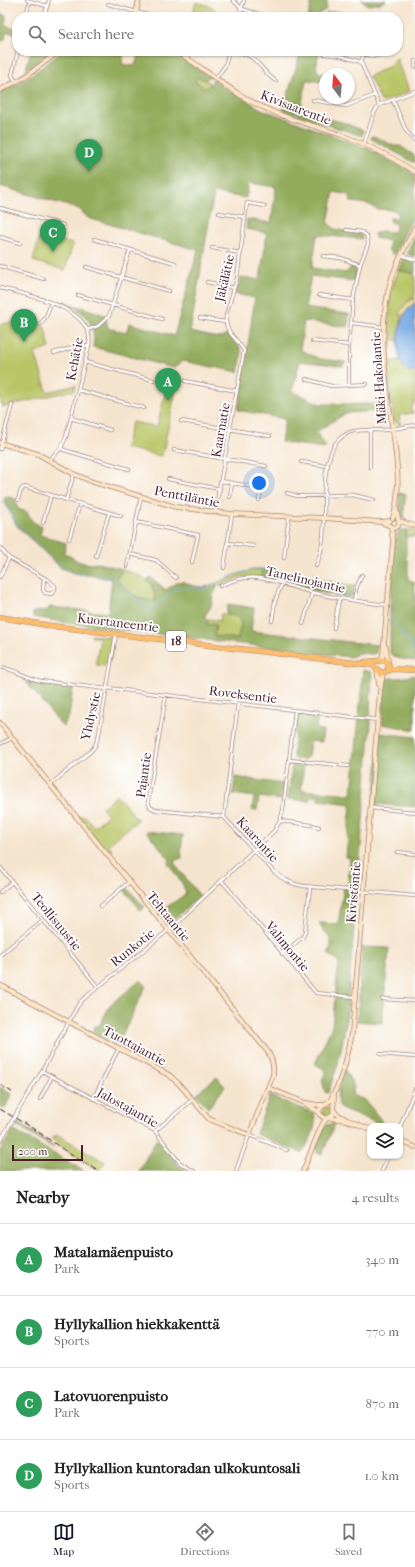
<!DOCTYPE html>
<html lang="en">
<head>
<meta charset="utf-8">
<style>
  body { margin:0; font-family:"IM FELL French Canon",serif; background:#f2f2f2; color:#222 }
  .controls { position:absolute; right:12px; bottom:12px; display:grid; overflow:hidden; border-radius:8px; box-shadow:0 1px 3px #0004 }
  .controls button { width:36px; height:36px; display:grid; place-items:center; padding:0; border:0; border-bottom:1px solid #e0e0e0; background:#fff; color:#222; font:20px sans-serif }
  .compass { position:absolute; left:319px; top:68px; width:36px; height:36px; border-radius:50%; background:#fff; box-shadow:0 1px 3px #0004; rotate:344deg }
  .scale { position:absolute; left:12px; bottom:10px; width:71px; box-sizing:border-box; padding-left:4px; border:2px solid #4a1f2b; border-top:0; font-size:11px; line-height:14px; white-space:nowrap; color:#4a1f2b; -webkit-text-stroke:3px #fff; paint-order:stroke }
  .you { position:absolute; left:259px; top:483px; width:14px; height:14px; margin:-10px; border:3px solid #fff; border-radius:50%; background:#1a73e8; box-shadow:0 0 0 6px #1a73e833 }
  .badge { display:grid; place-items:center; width:26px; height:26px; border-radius:50%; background:#111827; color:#fff; font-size:13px; font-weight:700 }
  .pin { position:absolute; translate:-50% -33px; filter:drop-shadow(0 1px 2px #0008) }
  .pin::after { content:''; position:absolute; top:21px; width:14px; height:12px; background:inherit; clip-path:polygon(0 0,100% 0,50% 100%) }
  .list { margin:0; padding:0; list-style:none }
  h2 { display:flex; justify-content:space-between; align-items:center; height:52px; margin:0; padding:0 16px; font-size:17px }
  h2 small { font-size:13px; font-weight:400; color:#767676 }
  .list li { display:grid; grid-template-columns:26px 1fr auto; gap:12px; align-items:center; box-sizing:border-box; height:72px; padding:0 16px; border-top:1px solid #e0e0e0 }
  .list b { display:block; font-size:15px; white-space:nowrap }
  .list p { margin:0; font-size:13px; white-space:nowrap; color:#767676 }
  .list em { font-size:13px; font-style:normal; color:#767676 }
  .icon { flex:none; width:22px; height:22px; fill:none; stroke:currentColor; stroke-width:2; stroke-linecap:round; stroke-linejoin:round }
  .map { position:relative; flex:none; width:415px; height:1171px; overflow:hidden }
  .search { position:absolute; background:#fff; box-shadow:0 1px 3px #0004; left:12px; right:12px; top:12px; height:44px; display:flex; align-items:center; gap:10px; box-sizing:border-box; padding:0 14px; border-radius:16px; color:#767676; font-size:15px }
  .sheet { height:340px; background:#fff }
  nav { display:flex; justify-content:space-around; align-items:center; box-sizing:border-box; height:56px; border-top:1px solid #e0e0e0; background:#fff; font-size:11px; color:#767676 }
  nav a { display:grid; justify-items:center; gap:2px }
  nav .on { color:#111827 }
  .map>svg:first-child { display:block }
</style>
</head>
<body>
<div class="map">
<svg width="415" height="1171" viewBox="0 0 415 1171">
  <rect width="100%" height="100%" fill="#fff"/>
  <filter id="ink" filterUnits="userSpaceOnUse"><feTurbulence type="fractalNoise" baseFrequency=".025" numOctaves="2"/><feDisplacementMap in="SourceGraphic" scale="8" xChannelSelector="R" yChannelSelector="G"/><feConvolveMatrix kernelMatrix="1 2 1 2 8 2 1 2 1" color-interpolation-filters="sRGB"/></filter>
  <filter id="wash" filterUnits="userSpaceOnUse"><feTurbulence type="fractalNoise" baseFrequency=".012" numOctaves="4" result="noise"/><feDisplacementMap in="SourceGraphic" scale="16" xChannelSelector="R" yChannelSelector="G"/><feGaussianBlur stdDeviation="0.9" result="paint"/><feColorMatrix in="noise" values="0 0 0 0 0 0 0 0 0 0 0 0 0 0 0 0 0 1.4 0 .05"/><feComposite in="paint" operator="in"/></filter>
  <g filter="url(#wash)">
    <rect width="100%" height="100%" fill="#f5e4cd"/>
    <path fill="#b9c668" stroke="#82724a" d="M196,2l16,5 12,10h-26l-6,-2z
      M396,58l2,1 1,7 11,25 -26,11 -3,-1 -12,-25 21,-10z
      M198,77l10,4 4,10 -8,3 -3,-9 -6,-3z
      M40,235l33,9 -8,26 -32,-9z
      M398,270l17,4v24l-4,1 -12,15 3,2 -4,24h-11l3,-45z
      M17,320l5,6 18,-5 4,4 6,23 -15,5 12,39 29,-7 -2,6h-4l-67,16 -3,-8v-74z
      M400,360l3,7 6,5 6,-1v31l-4,7 2,4 -14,2 2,9 -3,1 -1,-4 -3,1 -7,-60z
      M169,377l9,3 -16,76 -37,-8 7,-26 25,5z
      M406,530h9v6l-8,1z
      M123,569c21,10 28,7 33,32 -20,-1 -26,-9 -40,-22z
      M256,569h6l-1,8h-20l-25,10 -2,-3 18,-8z
      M221,614l17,2 3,7 -3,16 -24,-3 -7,-12 1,-5 12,2z
      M91,635l19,2c5,7 2,24 -5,29l-8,-1 -1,-3 4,-23 -1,-2h-8z
      M117,795l21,25 -30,25 4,5 -4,3 -30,-35 3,-3 1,2 3,-1 9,11 14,-12 -6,-7z
      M322.5 1112a4.5 4.5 0 1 1 9 0a4.5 4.5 0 1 1-9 0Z
      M58,1135l47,27 -5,9 -29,-18 -20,-15z"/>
    <path fill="#92ab5c" stroke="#6e6544" d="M312,0h15l-1,10 -6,3 -1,4h-11z
      M361,0h25l-5,3 -12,2z
      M0,14l6,2 -1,10 12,3v5l-10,-2 -3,9 -4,-1z
      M32,51h14l1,3 -21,16 3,-13z
      M63,51h50l1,4 4,-1v-3h6l-2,13 11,2 2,-1 5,-14h32l39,26 -1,1 -2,-1 -2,3 -8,-3 -3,5 6,3 2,4 7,-3 3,-8 17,14 6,2 25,15 106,39 30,16 18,11v38l-21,42 -6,-5 2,-9 -15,-3 -1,-4 7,-3 14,1 1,-8 -5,-2 -1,-4h7l1,-5 -4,-3 -17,-1 -9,-5 -17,-2 -2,-7 -15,-3 -6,31 7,6 27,6v4l-45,-4 -5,33 34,5 7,-8 5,1 -5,15 -42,-5 -6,32 44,6 -1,13 -44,-6 -4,29 20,9 26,3 -3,4 -43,-5 -8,30 28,13h62l1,7 -37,2 -30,19 10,14 -2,2 -43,-6 4,-23 -47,-9 17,-112 -20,-4 6,-17 19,3 7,-47 -21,-4 1,-10 24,4 5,-36 -27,-4 -3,15 -32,-5 -24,139 29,6 9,-4c3,6 8,8 11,12 5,7 1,18 -1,26l-55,-11 -9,7 -81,-21c5,-26 -11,-35 -30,-46l42,14 3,13 18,5 3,-10 45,13 24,-86 -110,-32 -9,-9 -79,-23v-94c24,-9 42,-26 63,-41z
      M301,51h18l-3,17 3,5 6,1v8l-19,-2 -5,28 2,5 39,9 22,9 -2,5 -79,-26z
      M372,136l4,1 18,9h6l15,10v7l-44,-24z
      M415,235v22l-7,-3v-3z
      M403,258l12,4v10l-4,1 -13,-3z
      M399,493l7,1 -2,16 1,11 -5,-8z
      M6,496l9,3 3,10 9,3 5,9 10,6 -2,8 26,8 -2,10 16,9 10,2 7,-1 26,6 -7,10c14,13 20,22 40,22l-3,-14 -6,-7 3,-3 16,13 12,-8h6l9,4 11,1 10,-3 3,5c-5,4 -4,11 -6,17 -2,5 -6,7 -6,12l3,1 -1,5 9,1 -2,11 24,3 3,-16 -3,-7 -12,-1 2,-11 26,4 -3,23 126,14 -1,8 -4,1 -14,-1 -4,3 -5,1 -281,-34 -35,-6v-5l13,-1 4,-4 58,6 4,-34 -38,-6 -13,-5 -44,-42 -13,-26z
      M401,530h5v31h2v18l7,4v78l-18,-3 -7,-5v-46l4,-56 3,-18z
      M262,569l93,17 -2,10c-9,5 -77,-16 -92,-19z
      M363,670l8,2 1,4 -2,33 1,14 -25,301 -8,40 -10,29 -3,-1 -3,-13 4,-5v-4l-11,-6 17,-38 7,-65 -11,-7c9,-16 -4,-19 -9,-31l19,1 6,-38h4l2,-28 -4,-1 5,-53 -33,-4v-4h-8l-1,5 -21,-2 4,-34 3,-2 9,1 -3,26 51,4z
      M412,675l3,1v54l-33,-6 3,-45c10,-2 18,0 27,-4z
      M26,682l47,6 -4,28 -6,11z
      M301,714l17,1 -2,14 7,1 -1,12 -12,-1 -2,16 -4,3 -9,-1 -2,-3 4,-38z
      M380,733l35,4v70l-41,-3z
      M235,777l48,7 -2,16 -22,-3 -2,13h-5l2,-13 -21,-3z
      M146,831l37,4 -2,15 1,8 -8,3 2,5 24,30 -31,28 -11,-11 28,-19 -3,-9 -15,-22 2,-3z
      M126,887l19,20 -5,4 -4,-7 -13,-15z
      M362,947l27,1 -7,75 -25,-2z
      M141,980l5,6 -29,59 -25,-14 3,-5h4l12,-22z
      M345,1070l9,17 -2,8 13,5 16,20 1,5 -41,-17c-9,-10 1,-26 4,-38z
      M217,1077l8,10 -17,21 -12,-14z
      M0,1087l11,7 -6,15 -5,-3z
      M270,1096l44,17c4,13 -4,30 -13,40l-45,-19z
      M18,1122l36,25v1l-38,-22z
      M335,1123l-13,32 -5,-2 -1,-4 8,-22 2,-2z
      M13,1130l71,41h-84v-20z
      M157,1138l23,29 7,4h-48z"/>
    <path fill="#eeda9e" stroke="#9c7c64" d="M415,298v5l-8,7 -4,6 -4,-2 7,-11z"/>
    <path fill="#75a8e1" stroke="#606486" d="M415,303v68l-6,1c-18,-10 -12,-60 6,-69z"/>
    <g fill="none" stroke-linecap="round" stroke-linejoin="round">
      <path stroke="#75a8e1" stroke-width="1" d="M0,500l6,6 12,19 44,43 16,6 36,4 35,33 29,-24 25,2 21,-9
        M225,579l15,-6 21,-4 51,16
        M314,585l35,12
        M390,616l25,35"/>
    </g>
  </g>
  <g filter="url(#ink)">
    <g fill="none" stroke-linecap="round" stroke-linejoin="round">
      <defs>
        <path id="street" d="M27,0l20,6
          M233,0l9,9 28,8
          M108,4l46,13
          M329,13l21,4
          M25,17l5,-16
          M44,17l5,-17
          M239,17l5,-17
          M394,17l2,-1
          M49,51l4,5
          M233,51c5,2 11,2 16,5 11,6 16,19 27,25
          M365,51l-4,11 18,43
          M324,54l17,2 20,6
          M365,54l8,3 8,-3 1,-3
          M415,61v6
          M216,78l9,-12 4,-15
          M16,82l-4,-7 6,-24
          M313,100l33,6 29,-11
          M393,100l13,31 9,10
          M379,105l36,-14
          M364,144l10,-31 5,-8
          M0,208l63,17
          M219,213l26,4
          M346,230l16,2 5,4 1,8 -8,21 -7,35 -4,45v40
          M0,237l20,6
          M94,239l81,24
          M212,248l29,5
          M402,255l13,5
          M323,256l18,2 19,7
          M0,266l44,13
          M86,267l83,24
          M207,282l27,6
          M0,288c27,7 96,19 89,58l-23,91 -5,11 -12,12
          M78,295l84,24
          M319,295l34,5
          M200,318l25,4
          M351,323l33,4
          M40,324l6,-7 5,-14
          M87,330l11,-4 11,-10 21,-66
          M312,341l37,4
          M54,353l25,-7h10
          M85,362l68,18
          M306,379l25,7 36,-2
          M185,381l52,10
          M78,390l66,18
          M71,418l39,12
          M181,421l89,15
          M370,431v36
          M61,448l3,2 65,19
          M0,449l12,-44
          M174,450l92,16
          M301,462l27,4
          M168,479l52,10
          M221,481l40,7 -2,12
          M287,493l10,3 56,-1 21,5
          M230,497l2,-14
          M18,500l3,-10 3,-3 97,29
          M66,500l8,-26
          M215,512l29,-161c-7,-14 -20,-17 -18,-36l11,-37 10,-75 18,3
          M136,522l62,13 -6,27
          M43,523l8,-28
          M69,539l11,-35
          M227,543l26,3
          M0,548l9,10 39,22 7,6v4l-4,4 -6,-1 -2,-3 1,-12
          M130,554l26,6 20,18
          M96,556l13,-43
          M284,558l5,-41
          M316,566c16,-37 0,-82 17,-118 2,-6 9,-12 15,-15 10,-5 26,-2 37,-3 10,-1 20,-3 30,-5
          M127,567l14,-70
          M224,568l8,-54
          M0,577l9,-19
          M220,586c39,-19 57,-1 95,7 24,6 48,9 72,12
          M354,600l3,-14 5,-11
          M272,621l3,-20 7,-18
          M303,624l9,-31
          M334,628l5,-29
          M0,667c14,2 26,11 41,14l66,8
          M107,688l271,32
          M166,695l-18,106 2,6 6,3 68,7
          M238,704l-14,113 49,54c9,8 18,13 30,15l112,10
          M0,744l12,-6
          M290,760l58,6
          M50,785l41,-34 4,-5 4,-12 17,-100
          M371,808l44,4
          M280,821l32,4 7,2
          M397,852l18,2
          M0,867l98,120
          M222,881l94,112 39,4
          M0,892l12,-10
          M101,906l28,-24
          M282,954l21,-17 2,-5 5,-45
          M0,955l43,-35
          M382,999l33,2
          M380,1054l35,3
          M42,1071l113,60 25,32 14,8
          M40,1099l12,-23
          M93,1099l26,-51
          M400,1127l15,-38
          M155,1131l37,-31
          M0,1141l42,-70 35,-64 4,-6 90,-73 103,-97 6,-10 3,-11 12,-99
          M236,1171l13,-36 38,15
          M382,1171l6,-15"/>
        <path id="secondary" d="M135,17l4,-17
          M176,51c31,19 59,45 93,59 23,11 48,16 72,25 26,9 51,22 74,37
          M0,90l23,-12 37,-27
          M0,443l38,11 36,20 19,8 83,25 56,7 92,4 57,4 14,6 3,-2 1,-3 -3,-14
          M393,518c9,-29 3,-63 -1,-93 -7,-48 -15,-101 0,-148 6,-17 15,-33 23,-50
          M399,521l16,5
          M381,522l9,-1
          M386,647l2,15
          M381,660l2,-5 10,-114 -2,-15
          M377,670l2,14
          M0,723l268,329c5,8 6,14 5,23l-24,60 -40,-16 -30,-35 -10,-9 -169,-90
          M268,1088l35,14 16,10
          M307,1103l11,2h6
          M334,1111c6,8 26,14 36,18
          M330,1118l15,2
          M327,1119l-7,-4c-3,-10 7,-9 11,-16 11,-19 17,-44 21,-66l28,-342 3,-18
          M400,1141l15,6
          M303,1171l17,-42 5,-9 8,-5 1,-19"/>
        <path id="highway" d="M0,617l52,9 320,39 10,8 11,-4 22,1
          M365,662l21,-2 3,5 -2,6"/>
      </defs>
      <use href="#street" stroke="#a0827c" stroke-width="4"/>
      <use href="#secondary" stroke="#a0827c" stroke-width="5.5"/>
      <use href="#highway" stroke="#a0827c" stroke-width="6"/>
      <use href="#street" stroke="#fff" stroke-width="2.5"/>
      <use href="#secondary" stroke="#fde5c5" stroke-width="4"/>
      <use href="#highway" stroke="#fbbd6e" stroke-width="5"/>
      <path stroke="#4a1f2b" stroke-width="1" stroke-dasharray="6 3" stroke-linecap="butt" d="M0,1085l12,7
        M0,1109l37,22 34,24 27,16"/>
    </g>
  </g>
  <g text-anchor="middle" stroke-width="3.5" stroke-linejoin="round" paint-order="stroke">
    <rect fill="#fff" stroke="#80626b" stroke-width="1" x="166" y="631" width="20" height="20" rx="3"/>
    <g font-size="12" font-weight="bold" fill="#4a1f2b">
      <text x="176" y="645">18</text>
    </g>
    <g font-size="13" fill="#4a1f2b" stroke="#fff">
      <text transform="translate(296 107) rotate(21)" y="5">Kivisaarentie</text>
      <text transform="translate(224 278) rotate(-77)" y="5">Jäkälätie</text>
      <text transform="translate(74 359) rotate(-79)" y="5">Kehätie</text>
      <text transform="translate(378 378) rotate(-94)" y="5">Mäki-Hakolantie</text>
      <text transform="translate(220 430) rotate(-80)" y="5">Kaarnatie</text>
      <text transform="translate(187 496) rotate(11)" y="5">Penttiläntie</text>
      <text transform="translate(306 579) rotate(13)" y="5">Tanelinojantie</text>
      <text transform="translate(118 622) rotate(7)" y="5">Kuortaneentie</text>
      <text transform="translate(243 694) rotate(7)" y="5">Roveksentie</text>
      <text transform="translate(90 716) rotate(-77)" y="5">Yhdystie</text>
      <text transform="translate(143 775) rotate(-82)" y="5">Pajantie</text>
      <text transform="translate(258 839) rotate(48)" y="5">Kaarantie</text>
      <text transform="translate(353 892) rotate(-85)" y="5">Kivistöntie</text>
      <text transform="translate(169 916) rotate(51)" y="5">Tehtaantie</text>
      <text transform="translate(57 921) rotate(51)" y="5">Teollisuustie</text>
      <text transform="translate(288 946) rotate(50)" y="5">Valimontie</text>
      <text transform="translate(132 947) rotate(-39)" y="5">Runkotie</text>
      <text transform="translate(135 1045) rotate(28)" y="5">Tuottajantie</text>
      <text transform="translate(128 1107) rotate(29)" y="5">Jalostajantie</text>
    </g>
  </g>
</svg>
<div class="controls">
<button><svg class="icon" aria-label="layers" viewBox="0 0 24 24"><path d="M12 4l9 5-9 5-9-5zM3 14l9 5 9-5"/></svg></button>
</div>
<svg class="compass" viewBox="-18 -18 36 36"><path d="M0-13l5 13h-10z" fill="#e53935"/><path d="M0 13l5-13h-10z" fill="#767676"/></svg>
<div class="scale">200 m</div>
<div class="you"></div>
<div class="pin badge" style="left:168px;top:401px;background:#2e9e5b">A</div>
<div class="pin badge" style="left:24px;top:342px;background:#2e9e5b">B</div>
<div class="pin badge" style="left:53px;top:252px;background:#2e9e5b">C</div>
<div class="pin badge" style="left:89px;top:172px;background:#2e9e5b">D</div>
<div class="search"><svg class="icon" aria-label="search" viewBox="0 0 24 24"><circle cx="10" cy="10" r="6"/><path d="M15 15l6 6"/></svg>Search here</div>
</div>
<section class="sheet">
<h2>Nearby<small>4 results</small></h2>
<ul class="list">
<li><span class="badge" style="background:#2e9e5b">A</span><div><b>Matalamäenpuisto</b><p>Park</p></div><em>340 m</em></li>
<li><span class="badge" style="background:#2e9e5b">B</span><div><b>Hyllykallion hiekkakenttä</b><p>Sports</p></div><em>770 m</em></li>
<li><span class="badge" style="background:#2e9e5b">C</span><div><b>Latovuorenpuisto</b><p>Park</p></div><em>870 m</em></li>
<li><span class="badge" style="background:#2e9e5b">D</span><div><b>Hyllykallion kuntoradan ulkokuntosali</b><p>Sports</p></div><em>1.0 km</em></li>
</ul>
</section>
<nav>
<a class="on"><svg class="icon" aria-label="map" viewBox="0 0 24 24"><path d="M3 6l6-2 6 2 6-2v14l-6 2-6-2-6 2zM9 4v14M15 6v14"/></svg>Map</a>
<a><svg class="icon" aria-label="directions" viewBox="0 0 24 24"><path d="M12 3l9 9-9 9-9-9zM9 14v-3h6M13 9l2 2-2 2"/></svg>Directions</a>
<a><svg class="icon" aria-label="saved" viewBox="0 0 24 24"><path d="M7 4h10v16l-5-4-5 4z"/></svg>Saved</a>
</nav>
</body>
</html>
